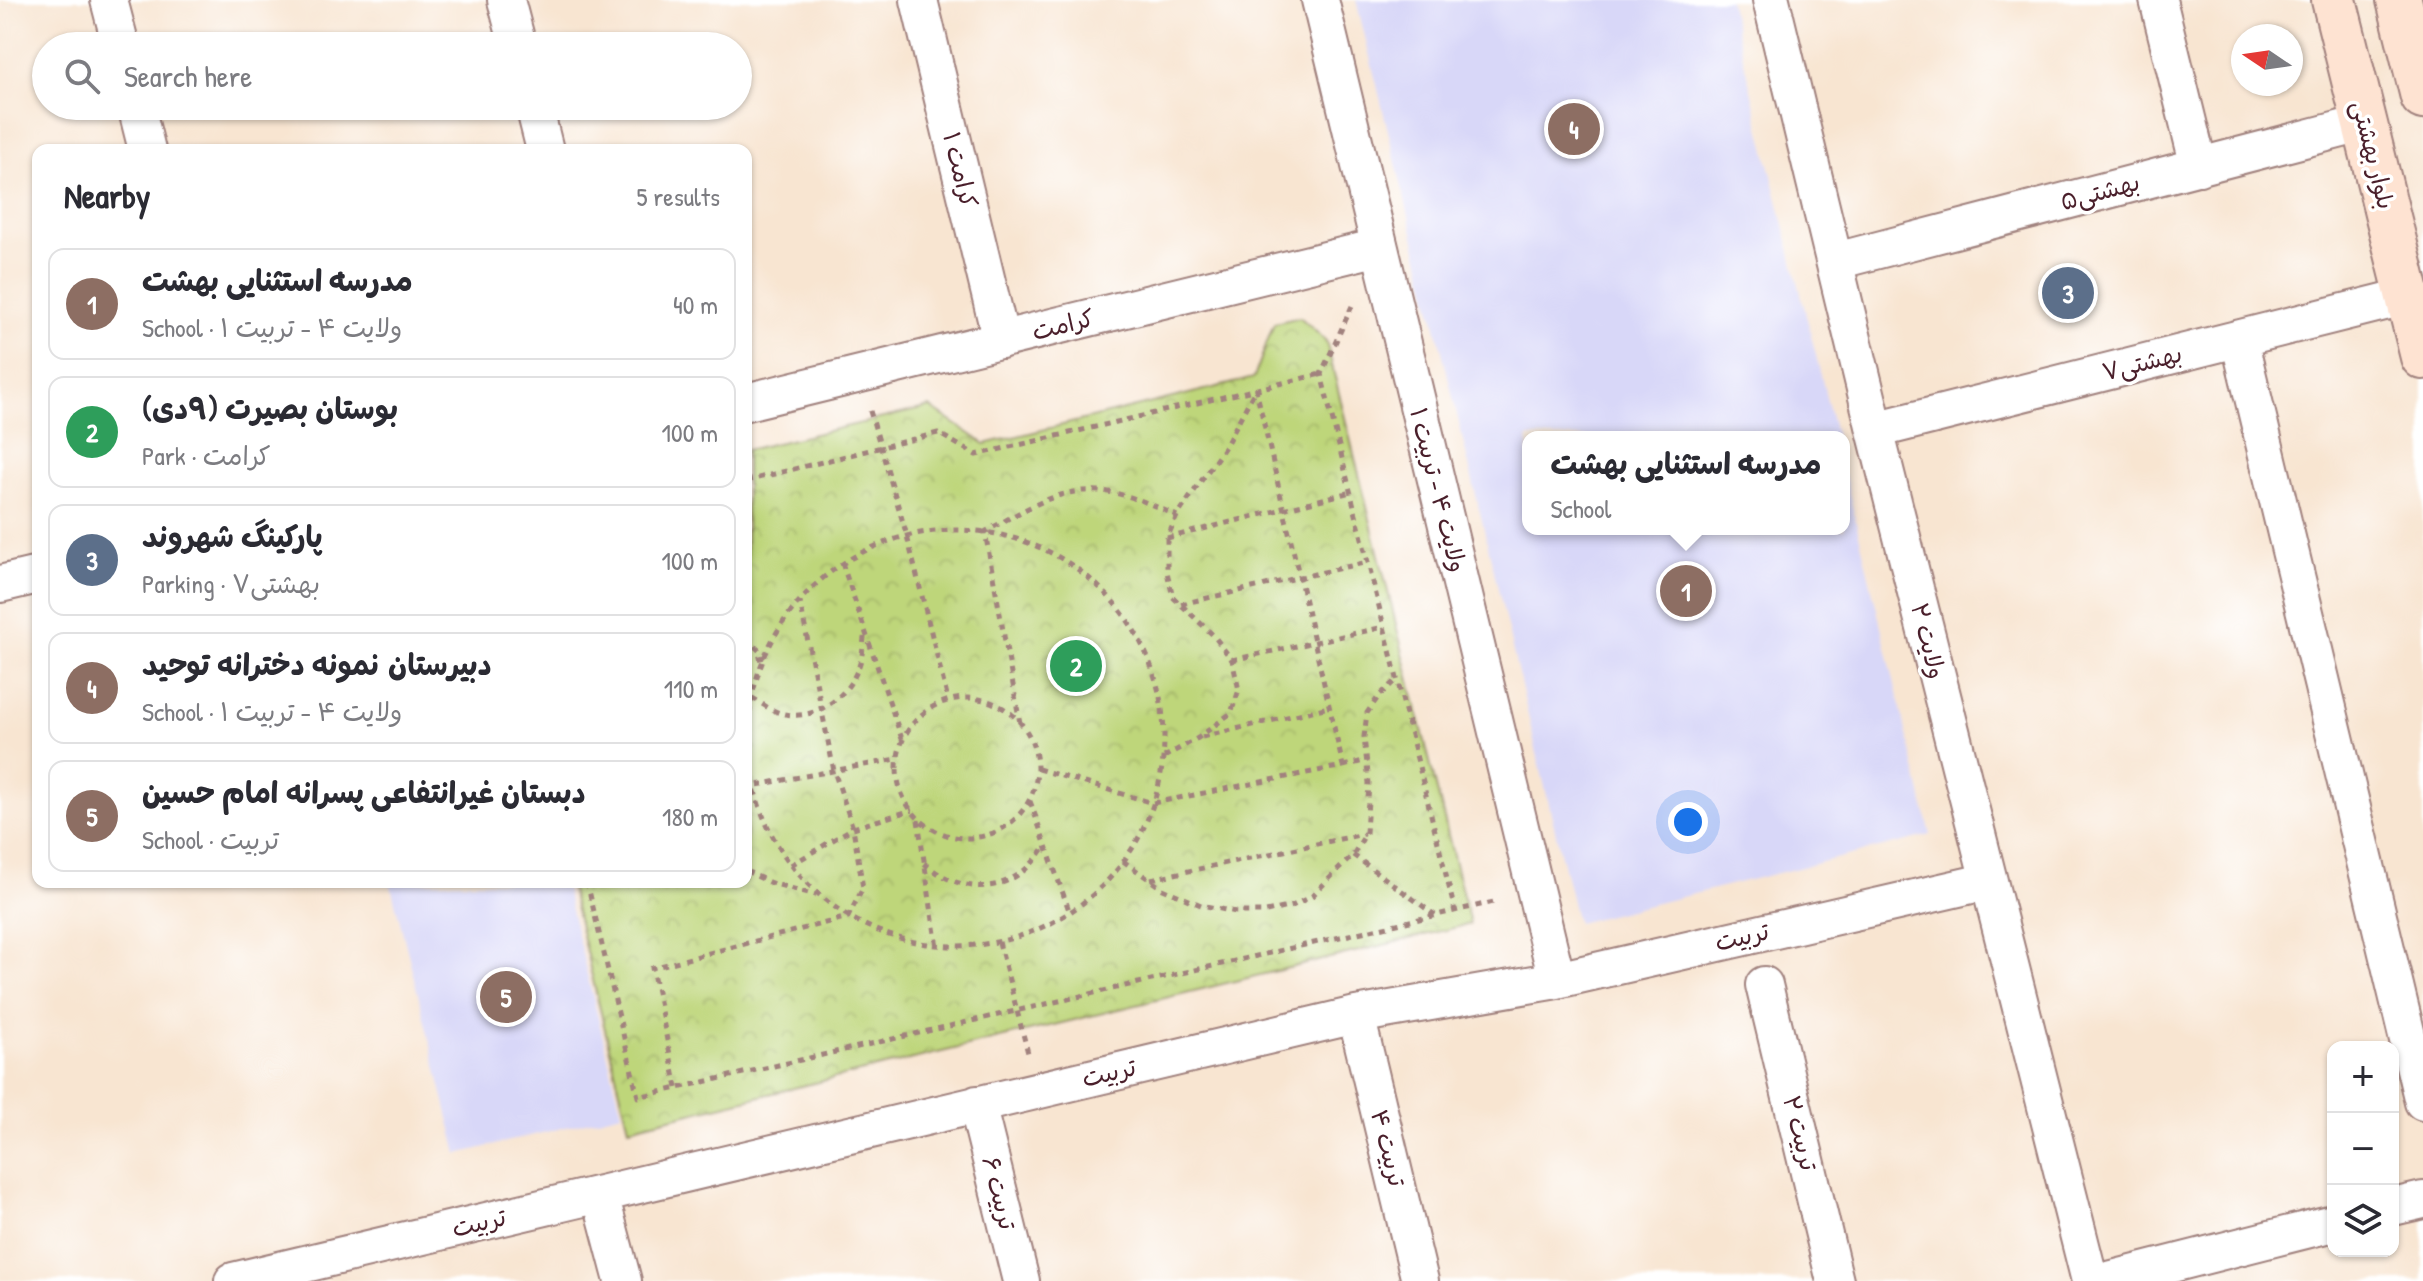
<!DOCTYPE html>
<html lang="en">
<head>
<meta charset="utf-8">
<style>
  body { margin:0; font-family:"Patrick Hand","Playpen Sans Arabic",sans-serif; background:#f7f7f7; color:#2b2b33 }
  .controls { position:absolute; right:24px; bottom:24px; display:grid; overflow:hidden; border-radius:16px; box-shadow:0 2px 6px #0004 }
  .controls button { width:72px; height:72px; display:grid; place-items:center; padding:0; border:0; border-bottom:2px solid #e1e1e2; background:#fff; color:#2b2b33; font:40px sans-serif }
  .compass { position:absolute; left:2231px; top:24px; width:72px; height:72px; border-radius:50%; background:#fff; box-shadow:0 2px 6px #0004; rotate:283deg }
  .you { position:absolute; left:1688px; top:822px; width:28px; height:28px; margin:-20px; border:6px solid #fff; border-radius:50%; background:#1a73e8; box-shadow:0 0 0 12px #1a73e833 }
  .badge { display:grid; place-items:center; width:52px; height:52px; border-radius:50%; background:#1f6fb2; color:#fff; font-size:26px; font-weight:700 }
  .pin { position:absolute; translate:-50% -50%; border:4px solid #fff; box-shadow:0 2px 8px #0006 }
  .popup { position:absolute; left:1522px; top:431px; width:328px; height:104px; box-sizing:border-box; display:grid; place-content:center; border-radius:16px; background:#fff; filter:drop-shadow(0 2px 6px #0005); font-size:26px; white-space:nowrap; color:#7c7c81 }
  .popup b { font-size:30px; color:#2b2b33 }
  .popup::after { content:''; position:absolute; left:50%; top:100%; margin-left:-16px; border:16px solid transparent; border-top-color:#fff }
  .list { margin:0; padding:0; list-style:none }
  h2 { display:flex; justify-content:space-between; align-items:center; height:104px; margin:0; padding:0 32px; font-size:34px }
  h2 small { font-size:26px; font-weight:400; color:#7c7c81 }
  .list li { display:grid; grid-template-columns:52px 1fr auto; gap:24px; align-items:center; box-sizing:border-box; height:112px; margin:0 16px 16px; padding:0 16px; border:2px solid #e1e1e2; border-radius:16px }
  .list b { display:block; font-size:30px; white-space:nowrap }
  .list p { margin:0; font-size:26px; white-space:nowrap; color:#7c7c81 }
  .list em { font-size:26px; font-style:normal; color:#7c7c81 }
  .icon { flex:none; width:44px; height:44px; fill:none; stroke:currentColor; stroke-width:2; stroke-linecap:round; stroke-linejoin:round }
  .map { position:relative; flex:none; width:2423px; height:1281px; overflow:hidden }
  .search { position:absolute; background:#fff; box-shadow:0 2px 6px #0004; left:32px; top:32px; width:720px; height:88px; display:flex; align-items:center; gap:20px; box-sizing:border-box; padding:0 28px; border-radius:44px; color:#7c7c81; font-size:30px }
  .panel { position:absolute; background:#fff; box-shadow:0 2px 6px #0004; left:32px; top:144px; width:720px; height:744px; border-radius:16px }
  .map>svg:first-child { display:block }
</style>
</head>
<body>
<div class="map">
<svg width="2423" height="1281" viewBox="0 0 2423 1281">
  <defs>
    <pattern id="park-crowns" width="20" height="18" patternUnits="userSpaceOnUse" patternTransform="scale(2)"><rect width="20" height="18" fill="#bed67a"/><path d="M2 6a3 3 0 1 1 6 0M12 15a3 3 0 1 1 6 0" fill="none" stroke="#a5b76a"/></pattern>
  </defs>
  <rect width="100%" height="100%" fill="#fff"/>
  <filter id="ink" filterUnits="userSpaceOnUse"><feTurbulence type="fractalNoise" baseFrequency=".0125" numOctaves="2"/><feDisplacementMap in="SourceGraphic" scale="16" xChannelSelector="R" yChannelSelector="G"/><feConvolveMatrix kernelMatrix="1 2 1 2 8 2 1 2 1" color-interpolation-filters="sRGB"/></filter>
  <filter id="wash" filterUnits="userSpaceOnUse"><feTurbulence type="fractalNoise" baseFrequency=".006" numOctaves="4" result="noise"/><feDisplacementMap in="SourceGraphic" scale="32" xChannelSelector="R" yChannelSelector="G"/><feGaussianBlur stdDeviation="1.8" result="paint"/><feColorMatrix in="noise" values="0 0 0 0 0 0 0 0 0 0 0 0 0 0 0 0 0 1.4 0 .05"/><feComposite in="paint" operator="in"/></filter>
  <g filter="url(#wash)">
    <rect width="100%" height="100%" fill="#f8e5d1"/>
    <path fill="#d8d7f8" d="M1356,0h373l107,437h-308v92h316v-57l87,363 -354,88 -136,-576z
      M390,882h174l58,231 -164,41z"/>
    <path fill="url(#park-crowns)" stroke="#847a52" stroke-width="2" d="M1300,317l26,24 144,583 -841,204 -60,-246h177v-432l184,-43 55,37 269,-66 20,-55z"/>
  </g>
  <g filter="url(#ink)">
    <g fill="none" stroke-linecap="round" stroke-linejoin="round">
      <defs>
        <path id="minor" d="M109,0l12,46
          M506,0l12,46
          M919,0l82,340
          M1320,0l237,980
          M1771,0l104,430 215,851
          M2158,0l41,167
          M136,106l11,44
          M534,106l11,44
          M1836,261l529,-138
          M2239,339l184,763
          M746,402l633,-155
          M1875,430l533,-134
          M0,584l38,-9
          M1764,985l71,296
          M1356,1015l64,266
          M977,1104l44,177
          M600,1194l23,87
          M2393,1207l30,-7
          M233,1281l1123,-266 201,-35 432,-99
          M2105,1281l228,-58"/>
        <path id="secondary" d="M2334,0l89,357
          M2399,0l24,97"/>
      </defs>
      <use href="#minor" stroke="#a1827e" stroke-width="40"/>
      <use href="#secondary" stroke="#a1827e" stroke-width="48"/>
      <path stroke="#a1827e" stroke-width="5" stroke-dasharray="6 6" stroke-linecap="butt" d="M1352,306l-31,68 134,537
        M870,411l37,125 41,164
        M746,481l192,-48 38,22 345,-81
        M748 738a208 208 0 1 1 416 0a208 208 0 1 1-416 0Z
        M1167,538l184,-46
        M842,563l60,176
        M1181,604l187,-42
        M746,638l20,19
        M1232,660l152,-33
        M746,661l19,-4
        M752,698c8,4 15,10 23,13 36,15 74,-13 85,-48 3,-9 3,-21 5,-31
        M897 768a70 70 0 1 1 140 0a70 70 0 1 1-140 0Z
        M1020,723l-35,-191c79,-46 106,-57 192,-16
        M1202,737l127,-30
        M1164,757l34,-19 33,-25 8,-23 -7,-30 -18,-24 -41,-39 -6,-25v-34l10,-22 49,-71 29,-55
        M1343,766l25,-6
        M1038,769l115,34 190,-37 -87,-377
        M746,787l151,-28
        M1030,801l40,112
        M918,820l19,127
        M1353,855l82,60
        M1123,861l40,28 38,16 35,7h30l26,-6 20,-10 41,-41 13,-22 3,-50 -5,-46 3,-24 12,-17 18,-17
        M924,863c43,36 91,31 122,-18
        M791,865l62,-37 59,-18
        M746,871l25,12 45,12
        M1151,879l213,-45
        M587,882l51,215 860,-196
        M588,885l13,-3
        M999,942l29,111
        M677,1088l-25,-120 196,-51 15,-29 -10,-60 -19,-57 -34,-169"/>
      <use href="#minor" stroke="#fff" stroke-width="36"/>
      <use href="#secondary" stroke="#fee3d2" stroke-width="44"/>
    </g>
  </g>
  <g text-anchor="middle" stroke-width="7" stroke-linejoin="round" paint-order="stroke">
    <g font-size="24" fill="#4a1f2b" stroke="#fff">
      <text transform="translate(2373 155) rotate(76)" y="8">بلوار بهشتی</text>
      <text transform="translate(960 170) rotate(76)" y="8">کرامت ۱</text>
      <text transform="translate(2100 192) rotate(-15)" y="8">بهشتی۵</text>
      <text transform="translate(1063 325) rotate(-14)" y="8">کرامت</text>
      <text transform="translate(2142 363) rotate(-14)" y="8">بهشتی۷</text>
      <text transform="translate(1438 490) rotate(76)" y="8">ولایت ۴ - تربیت ۱</text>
      <text transform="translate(1928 641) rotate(76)" y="8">ولایت ۲</text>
      <text transform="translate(1742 937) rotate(-13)" y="8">تربیت</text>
      <text transform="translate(1109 1073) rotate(-13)" y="8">تربیت</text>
      <text transform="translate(1800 1133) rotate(76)" y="8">تربیت ۲</text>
      <text transform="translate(1388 1148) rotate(76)" y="8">تربیت ۴</text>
      <text transform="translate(999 1193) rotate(76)" y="8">تربیت ۶</text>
      <text transform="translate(479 1223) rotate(-13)" y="8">تربیت</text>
    </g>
  </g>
</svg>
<div class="controls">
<button>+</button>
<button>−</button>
<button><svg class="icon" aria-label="layers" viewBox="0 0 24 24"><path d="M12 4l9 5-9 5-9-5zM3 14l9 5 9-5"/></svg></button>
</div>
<svg class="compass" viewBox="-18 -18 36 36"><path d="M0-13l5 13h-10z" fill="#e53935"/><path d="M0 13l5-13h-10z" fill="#7c7c81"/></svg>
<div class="you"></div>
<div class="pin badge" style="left:1686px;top:591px;background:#8d6e63">1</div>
<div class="popup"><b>مدرسه استثنایی بهشت</b>School</div>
<div class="pin badge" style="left:1076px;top:666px;background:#2e9e5b">2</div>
<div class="pin badge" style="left:2068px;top:293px;background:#5c6f8a">3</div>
<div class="pin badge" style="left:1574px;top:129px;background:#8d6e63">4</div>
<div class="pin badge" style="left:506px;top:997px;background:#8d6e63">5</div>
<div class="search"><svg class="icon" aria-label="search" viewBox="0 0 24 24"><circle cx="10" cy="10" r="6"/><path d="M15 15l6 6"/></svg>Search here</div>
<section class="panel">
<h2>Nearby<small>5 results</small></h2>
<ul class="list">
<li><span class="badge" style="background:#8d6e63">1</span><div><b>مدرسه استثنایی بهشت</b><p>School · ولایت ۴ - تربیت ۱</p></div><em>40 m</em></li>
<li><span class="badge" style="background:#2e9e5b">2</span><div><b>بوستان بصیرت (۹دی)</b><p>Park · کرامت</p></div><em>100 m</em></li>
<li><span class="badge" style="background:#5c6f8a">3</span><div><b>پارکینگ شهروند</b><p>Parking · بهشتی۷</p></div><em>100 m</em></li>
<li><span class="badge" style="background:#8d6e63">4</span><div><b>دبیرستان نمونه دخترانه توحید</b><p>School · ولایت ۴ - تربیت ۱</p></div><em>110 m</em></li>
<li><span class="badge" style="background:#8d6e63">5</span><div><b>دبستان غیرانتفاعی پسرانه امام حسین</b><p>School · تربیت</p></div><em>180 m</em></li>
</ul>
</section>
</div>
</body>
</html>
